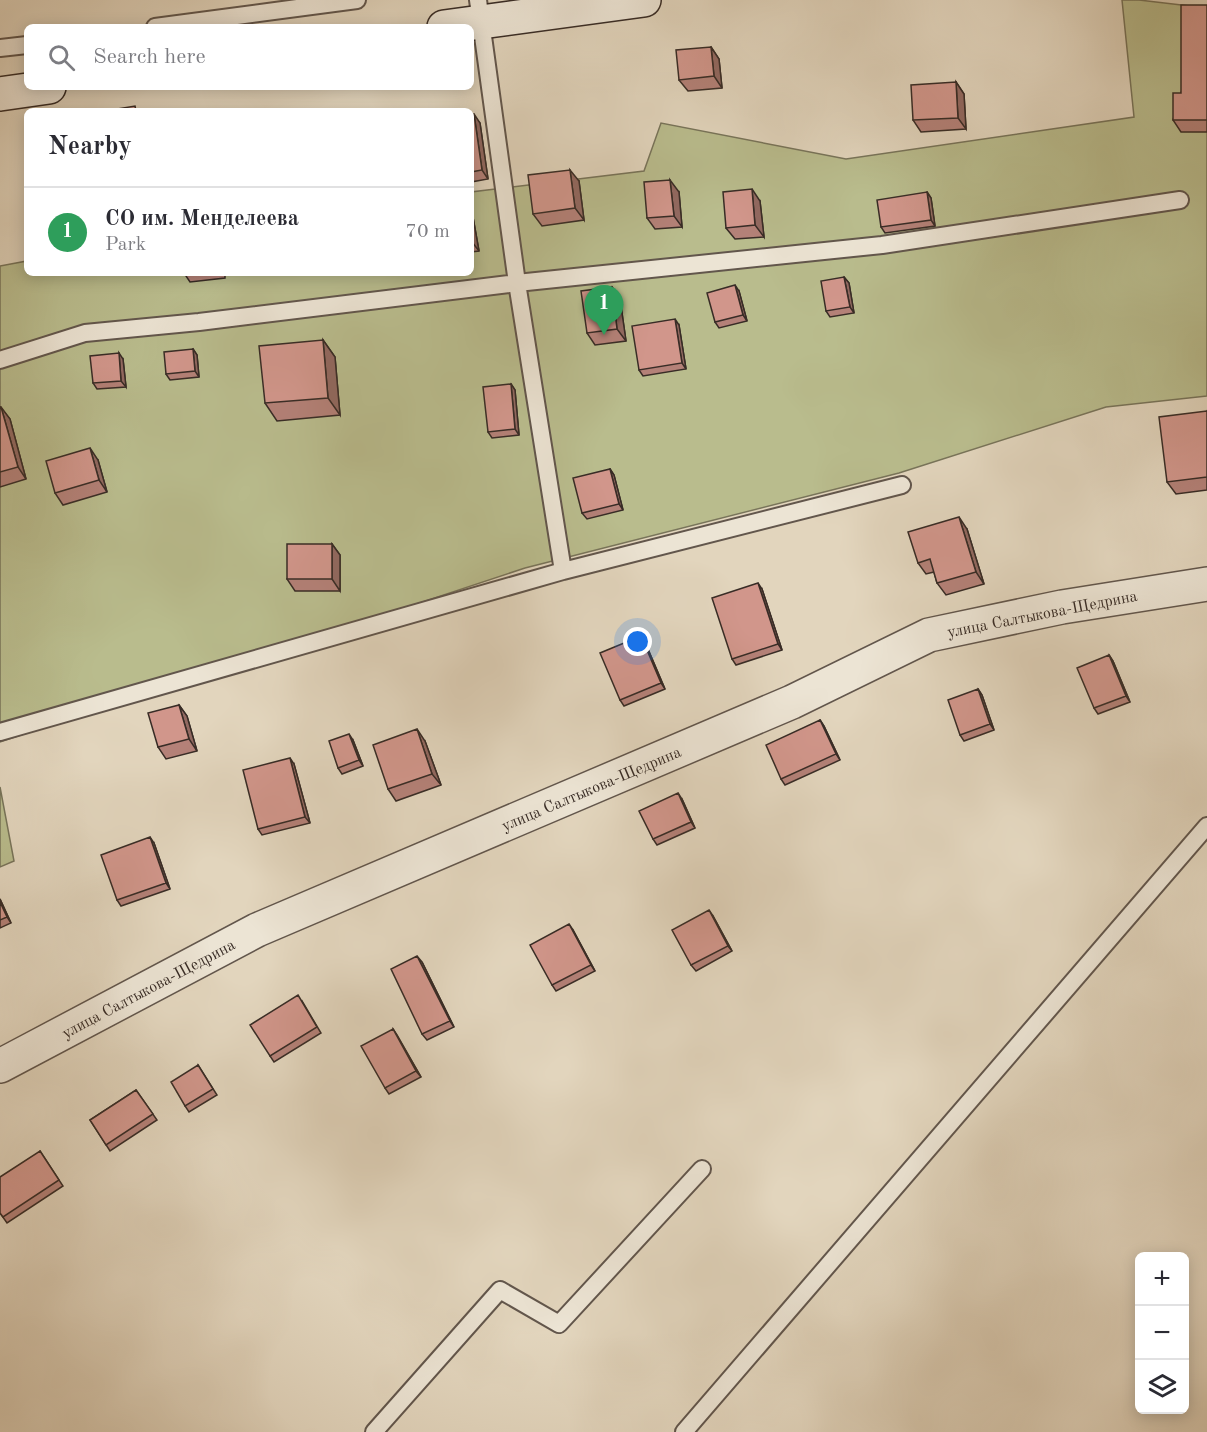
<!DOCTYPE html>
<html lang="en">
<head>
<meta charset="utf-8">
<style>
  body { margin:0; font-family:"Old Standard TT",serif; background:#f2f2f3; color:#2b2b33 }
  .controls { position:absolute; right:18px; bottom:18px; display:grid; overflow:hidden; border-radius:9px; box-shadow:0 3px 15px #0003 }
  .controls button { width:54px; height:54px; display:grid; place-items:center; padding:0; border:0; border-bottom:2px solid #e1e1e2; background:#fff; color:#2b2b33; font:30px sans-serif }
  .you { position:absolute; left:638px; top:642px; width:21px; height:21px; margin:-15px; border:4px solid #fff; border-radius:50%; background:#1a73e8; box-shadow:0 0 0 9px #1a73e833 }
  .badge { display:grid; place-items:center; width:39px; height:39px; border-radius:50%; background:#8f2418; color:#fff; font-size:20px; font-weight:700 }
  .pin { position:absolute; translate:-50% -50px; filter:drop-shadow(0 2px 3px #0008) }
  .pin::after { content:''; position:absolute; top:32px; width:21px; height:18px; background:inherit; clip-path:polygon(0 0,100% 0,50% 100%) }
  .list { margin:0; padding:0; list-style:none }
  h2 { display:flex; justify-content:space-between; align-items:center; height:78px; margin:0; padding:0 24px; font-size:26px }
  h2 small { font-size:20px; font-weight:400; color:#7c7c81 }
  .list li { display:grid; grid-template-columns:39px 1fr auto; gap:18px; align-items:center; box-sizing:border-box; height:90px; padding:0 24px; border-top:2px solid #e1e1e2 }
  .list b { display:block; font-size:22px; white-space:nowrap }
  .list p { margin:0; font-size:20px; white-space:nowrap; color:#7c7c81 }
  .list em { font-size:20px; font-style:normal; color:#7c7c81 }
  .icon { flex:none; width:33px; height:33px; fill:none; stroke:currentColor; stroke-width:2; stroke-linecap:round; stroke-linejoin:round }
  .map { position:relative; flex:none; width:1207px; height:1432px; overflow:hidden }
  .search { position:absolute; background:#fff; box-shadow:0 3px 15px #0003; left:24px; top:24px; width:450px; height:66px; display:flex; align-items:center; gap:15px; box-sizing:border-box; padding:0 21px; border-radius:9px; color:#7c7c81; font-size:22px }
  .panel { position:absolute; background:#fff; box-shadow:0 3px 15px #0003; left:24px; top:108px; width:450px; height:168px; border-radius:9px }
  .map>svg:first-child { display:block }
</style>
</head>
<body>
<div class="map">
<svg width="1207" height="1432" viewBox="0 0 1207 1432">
  <rect width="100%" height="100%" fill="#e2d5bd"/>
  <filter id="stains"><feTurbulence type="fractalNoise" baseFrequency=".00333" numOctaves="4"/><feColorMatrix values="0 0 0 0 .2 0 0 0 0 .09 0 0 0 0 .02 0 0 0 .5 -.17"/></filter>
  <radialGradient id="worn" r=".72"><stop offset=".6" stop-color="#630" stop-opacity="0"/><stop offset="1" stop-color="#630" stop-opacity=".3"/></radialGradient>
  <path fill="#b9bc8d" stroke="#78745a" stroke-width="1.5" d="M1122,0h17l68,8v388l-101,11 -207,66 -374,95 -525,174v-476l27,-5v12h444v-81l173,-21 17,-48 185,36 288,-42z
    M0,787l14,74 -14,6z"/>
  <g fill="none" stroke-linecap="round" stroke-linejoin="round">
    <defs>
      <path id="lane" d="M478,0l39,283 46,288
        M155,27l202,-27
        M0,48l27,-3
        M0,360l85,-27 114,-11 318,-39 365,-38 298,-45
        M0,732l563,-161 339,-86
        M374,1432l126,-142 59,34 143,-155
        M684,1432l523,-606"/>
      <path id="street" d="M0,1066l257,-136 535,-228 137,-67 133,-28 145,-23"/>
      <path id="secondary" d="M444,27l200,-27
        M0,94l49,-7"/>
    </defs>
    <use href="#lane" stroke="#62564c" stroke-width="20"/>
    <use href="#street" stroke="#62564c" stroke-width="36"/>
    <use href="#secondary" stroke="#382c26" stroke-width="36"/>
    <use href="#lane" stroke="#ece4d4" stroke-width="16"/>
    <use href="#street" stroke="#ece4d4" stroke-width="33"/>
    <use href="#secondary" stroke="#ece4d4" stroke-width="33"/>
  </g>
  <path fill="#b48178" stroke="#382c26" stroke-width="1.5" d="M1207,5v127h-26l-8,-12z
    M711,47l8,12 3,29 -34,3 -9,-11z
    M956,82l8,12 2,35 -45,3 -8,-12z
    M471,114l9,9 8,56 -17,3z
    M579,181l5,39 -42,6 -9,-12z
    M679,192l3,35 -27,2 -8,-11z
    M927,192l4,6 4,28 -50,7 -4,-6z
    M760,201l4,36 -29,2 -9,-11z
    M471,206l8,45 -8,1z
    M184,273h41v5l-35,4z
    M844,277l5,6 5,30 -24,4 -4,-6z
    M612,287l8,12 6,42 -31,4 -8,-12z
    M739,291l8,30 -28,7 -4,-6z
    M679,325l7,44 -43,7 -4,-6z
    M323,340l12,17 5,58 -63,6 -12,-18z
    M193,349l4,6 2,22 -29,3 -4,-6z
    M123,359l3,28 -29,2 -4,-6z
    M511,384l4,6 4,45 -27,3 -4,-6z
    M0,407l10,12 16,60 -26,8z
    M1207,411v79l-31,4 -9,-12z
    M98,460l9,32 -44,13 -8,-12z
    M610,469l4,6 9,35 -36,9 -5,-6z
    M967,529l17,55 -38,11 -9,-12 -3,-11 -8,2 -8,-11z
    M332,544l8,11v36h-45l-8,-12z
    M762,589l20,61 -46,15 -4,-6z
    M641,636l4,6 20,47 -41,17 -4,-6z
    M1109,655l4,6 17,41 -32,12 -4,-6z
    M978,689l4,6 12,35 -30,11 -4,-6z
    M179,705l8,11 10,35 -31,8 -8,-12z
    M820,720l4,6 16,34 -55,25 -4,-6z
    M353,740l10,26 -21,8 -4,-6z
    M425,741l16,44 -45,16 -8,-12z
    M294,764l16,59 -48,12 -4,-6z
    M682,799l13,29 -38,17 -4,-6z
    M154,843l16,46 -49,17 -4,-6z
    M0,899l11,24 -11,5z
    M713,916l19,35 -36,20 -5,-6z
    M573,930l22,41 -39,20 -4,-6z
    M422,962l32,65 -27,13 -5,-6z
    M302,1001l19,32 -47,29 -4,-6z
    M393,1029l28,48 -32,17 -4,-6z
    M198,1065l19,30 -28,17 -4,-6z
    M136,1090l21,30 -47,31 -20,-31z
    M40,1151l23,35 -56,37 -7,-10z"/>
  <path fill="#926961" stroke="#382c26" stroke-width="1.5" d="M711,47l8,12 3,29 -8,-12z
    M956,82l8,12 2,35 -8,-11z
    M474,114l6,9 8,56 -6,-9z
    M570,170l9,11 5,39 -9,-12z
    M670,180l9,12 3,35 -8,-11z
    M752,189l8,12 4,36 -9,-12z
    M927,192l4,6 4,28 -4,-6z
    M471,206l8,45 -7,-9 -1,-9z
    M844,277l5,6 5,30 -4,-6z
    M735,285l4,6 8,30 -4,-6z
    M612,287l8,12 6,42 -9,-12z
    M675,319l4,6 7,44 -4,-6z
    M323,340l12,17 5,58 -12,-17z
    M193,349l4,6 2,22 -4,-6z
    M119,353l4,6 3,28 -5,-6z
    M511,384l4,6 4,45 -4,-6z
    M1,407l9,12 16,60 -8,-12z
    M90,448l8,12 9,32 -8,-12z
    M610,469l4,6 9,35 -4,-6z
    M959,517l8,12 17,55 -8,-12z
    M332,544l8,11v36l-8,-12z
    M758,583l4,6 20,61 -4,-6z
    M641,636l4,6 20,47 -4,-6z
    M1109,655l4,6 17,41 -4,-6z
    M978,689l4,6 12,35 -4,-6z
    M179,705l8,11 10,35 -8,-12z
    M820,720l4,6 16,34 -4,-6z
    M417,729l8,12 16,44 -9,-11z
    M349,734l4,6 10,26 -4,-6z
    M290,758l4,6 16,59 -5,-6z
    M678,793l4,6 13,29 -4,-6z
    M150,837l4,6 16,46 -4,-6z
    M0,899l11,24 -4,-6 -7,-15z
    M709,910l4,6 19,35 -4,-5z
    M569,924l4,6 22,41 -4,-6z
    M417,956l5,6 32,65 -4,-6z
    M393,1029l4,6 24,42 -5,-6z"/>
  <path fill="#d1968b" stroke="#382c26" stroke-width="1.5" d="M1181,5h26v115h-34v-27h8z
    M711,47l3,29 -35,4 -3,-30z
    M956,82l2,36 -45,2 -2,-35z
    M135,106l1,5h-31z
    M471,114h3l8,56 -11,2z
    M570,170l5,38 -42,6 -5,-39z
    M670,180l4,36 -27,2 -3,-36z
    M752,189l3,36 -29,3 -3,-36z
    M927,192l4,28 -50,7 -4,-27z
    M844,277l6,30 -24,4 -5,-30z
    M735,285l8,30 -28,7 -8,-29z
    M612,287l5,42 -30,4 -6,-42z
    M675,319l7,44 -43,7 -7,-44z
    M323,340l5,58 -63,5 -6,-57z
    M193,349l2,22 -29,3 -2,-22z
    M119,353l2,28 -28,2 -3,-27z
    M511,384l4,45 -27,3 -5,-45z
    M0,407h1l17,60 -18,5z
    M1207,411v66l-40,5 -8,-65z
    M90,448l9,32 -44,13 -9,-32z
    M610,469l9,35 -37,9 -9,-35z
    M959,517l17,55 -39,11 -7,-24 -12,4 -10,-31z
    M287,544h45v35h-45z
    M758,583l20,61 -46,15 -20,-61z
    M641,636l20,47 -41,17 -20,-47z
    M1109,655l17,41 -32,12 -17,-40z
    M978,689l12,35 -30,11 -12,-35z
    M179,705l10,34 -31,8 -10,-34z
    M820,720l16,34 -55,25 -15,-34z
    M417,729l15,45 -44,15 -15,-44z
    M349,734l10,26 -21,8 -9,-27z
    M290,758l15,59 -47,12 -15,-59z
    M678,793l13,29 -38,17 -14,-28z
    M150,837l16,46 -49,17 -16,-45z
    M0,902l7,15 -7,3z
    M709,910l19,36 -37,19 -19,-35z
    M569,924l22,41 -39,20 -22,-40z
    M417,956l33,65 -28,13 -31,-65z
    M298,995l19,32 -47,29 -20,-31z
    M393,1029l23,42 -31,17 -24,-42z
    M198,1065l15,24 -28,17 -14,-24z
    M136,1090l17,24 -47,31 -16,-25z
    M40,1151l19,29 -56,37 -3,-4v-36z"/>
  <g text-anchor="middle" stroke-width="4.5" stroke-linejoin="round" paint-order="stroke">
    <g font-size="16" fill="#382c26" stroke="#ece4d4">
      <text transform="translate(1042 613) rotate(-11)" y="6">улица Салтыкова-Щедрина</text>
      <text transform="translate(591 788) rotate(-23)" y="6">улица Салтыкова-Щедрина</text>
      <text transform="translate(148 988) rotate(-28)" y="6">улица Салтыкова-Щедрина</text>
    </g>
  </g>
  <rect width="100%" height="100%" filter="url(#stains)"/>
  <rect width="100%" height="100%" fill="url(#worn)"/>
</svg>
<div class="controls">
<button>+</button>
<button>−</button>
<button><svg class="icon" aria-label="layers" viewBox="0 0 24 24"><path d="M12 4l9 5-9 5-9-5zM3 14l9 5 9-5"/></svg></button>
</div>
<div class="you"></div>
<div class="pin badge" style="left:604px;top:335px;background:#2e9e5b">1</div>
<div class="search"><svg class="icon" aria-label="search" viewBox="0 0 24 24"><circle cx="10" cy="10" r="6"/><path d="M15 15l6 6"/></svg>Search here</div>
<section class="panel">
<h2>Nearby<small></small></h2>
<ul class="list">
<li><span class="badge" style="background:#2e9e5b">1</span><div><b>СО им. Менделеева</b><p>Park</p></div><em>70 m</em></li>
</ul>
</section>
</div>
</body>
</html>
